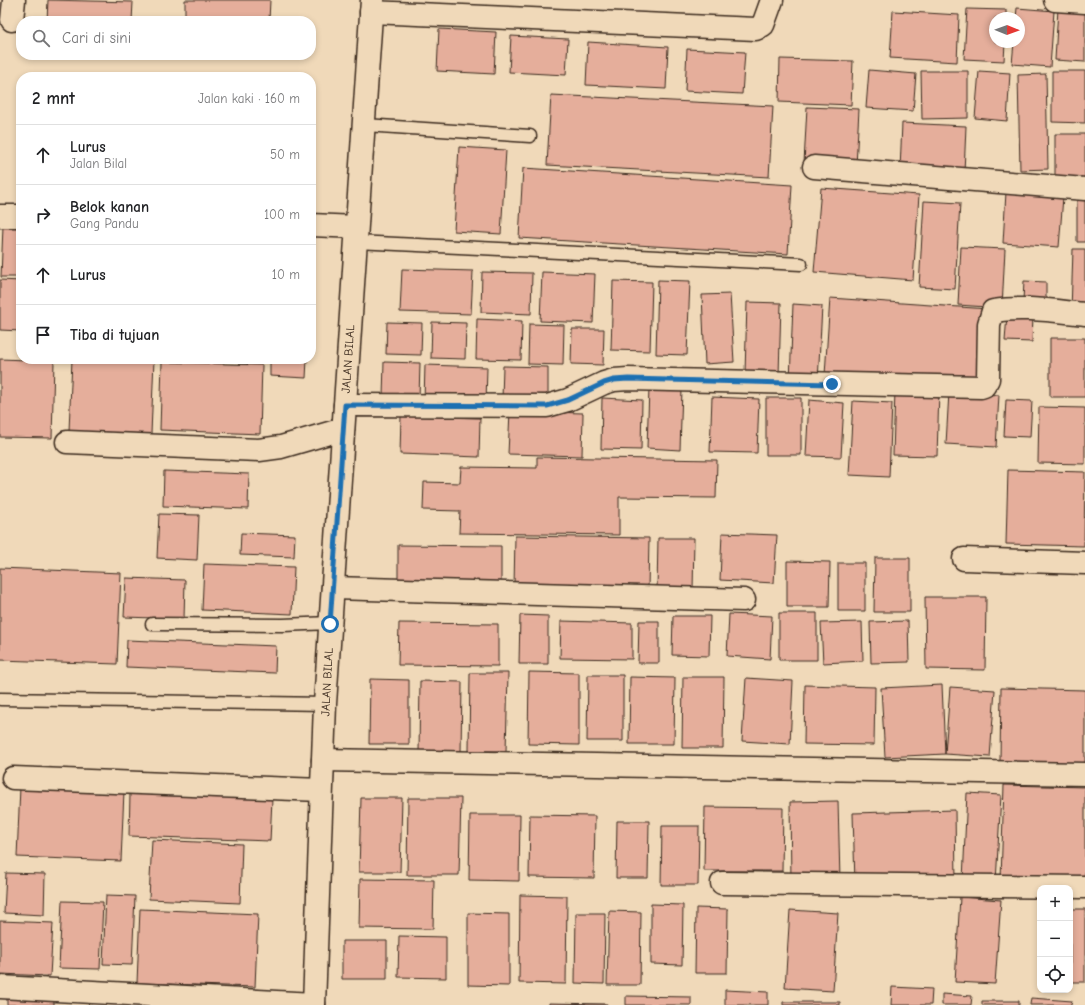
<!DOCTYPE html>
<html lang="id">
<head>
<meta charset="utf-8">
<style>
  body { margin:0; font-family:"Comic Neue",sans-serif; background:#f2f2f2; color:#202124 }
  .controls { position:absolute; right:12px; bottom:12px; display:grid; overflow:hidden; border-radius:8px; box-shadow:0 2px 6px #0003 }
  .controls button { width:36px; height:36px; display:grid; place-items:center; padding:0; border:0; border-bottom:1px solid #e0e0e0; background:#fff; color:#202124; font:20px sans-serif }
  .compass { position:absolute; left:989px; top:12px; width:36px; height:36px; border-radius:50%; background:#fff; box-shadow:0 2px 6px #0003; rotate:91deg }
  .stop { position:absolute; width:12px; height:12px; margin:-9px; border:3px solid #1f6fb2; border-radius:50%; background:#fff }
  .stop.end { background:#1f6fb2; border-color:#fff; box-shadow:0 1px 4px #0008 }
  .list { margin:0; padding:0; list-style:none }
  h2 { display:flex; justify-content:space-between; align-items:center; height:52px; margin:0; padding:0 16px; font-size:17px }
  h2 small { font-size:13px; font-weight:400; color:#757577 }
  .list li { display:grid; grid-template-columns:26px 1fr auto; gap:12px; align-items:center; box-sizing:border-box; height:60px; padding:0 16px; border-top:1px solid #e0e0e0 }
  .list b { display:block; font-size:15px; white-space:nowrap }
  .list p { margin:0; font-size:13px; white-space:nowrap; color:#757577 }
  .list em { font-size:13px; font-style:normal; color:#757577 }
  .icon { flex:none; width:22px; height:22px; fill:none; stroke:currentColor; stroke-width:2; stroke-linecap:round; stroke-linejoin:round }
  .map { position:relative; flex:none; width:1085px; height:1005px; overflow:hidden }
  .search { position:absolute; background:#fff; box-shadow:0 2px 6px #0003; left:16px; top:16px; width:300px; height:44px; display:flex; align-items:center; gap:10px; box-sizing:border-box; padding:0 14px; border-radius:16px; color:#757577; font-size:15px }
  .panel { position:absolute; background:#fff; box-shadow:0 2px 6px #0003; left:16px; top:72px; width:300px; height:292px; border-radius:16px }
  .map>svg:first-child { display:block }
</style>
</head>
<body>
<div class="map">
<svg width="1085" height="1005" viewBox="0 0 1085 1005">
  <rect width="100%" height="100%" fill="#f0d9b9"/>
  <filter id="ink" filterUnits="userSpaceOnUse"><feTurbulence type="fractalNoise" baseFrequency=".025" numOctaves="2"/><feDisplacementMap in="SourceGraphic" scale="8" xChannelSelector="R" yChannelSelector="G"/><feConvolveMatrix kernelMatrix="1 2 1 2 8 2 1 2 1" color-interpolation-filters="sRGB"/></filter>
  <g filter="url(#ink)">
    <path fill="#e5ae9b" stroke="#3b2a1e" d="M48,0l85,2 -1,19h-85z
      M185,0h85l-1,21h-84z
      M1017,8l37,3 -4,56 -38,-3 2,-22h5v-24h-3z
      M1058,8l27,1v53l-30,-2z
      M967,9l39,1v8h-11v24h10l-1,19 -40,-2z
      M893,11l66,4 -2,47 -67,-4z
      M439,29l57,3 -2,42 -57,-3z
      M511,36l57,3 -2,36 -57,-3z
      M588,42l80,5 -2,42 -80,-4z
      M687,49l58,3 -3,42 -57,-3z
      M780,59l73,2 -2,44 -72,-3z
      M869,70l47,4 -3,37 -47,-3z
      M921,71h47v47l-46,1z
      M979,71l31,2 -3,48 -32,-3z
      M1052,71h33v52l-33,-1z
      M1046,74l2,95 -28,1 -2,-95z
      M551,95l222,11 -4,71 -222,-12z
      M807,107l52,2 -3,57 -52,-3z
      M902,123l64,3 -2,47 -64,-3z
      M1055,134h30v46h-30z
      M459,147l47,3 -5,84 -47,-3z
      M523,168l269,17 -4,69 -269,-16z
      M821,188l98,7 -6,85 -99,-8z
      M1006,192l57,5 -4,50 -56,-4z
      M1077,198h8v44h-8z
      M924,201l36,2 -5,86 -36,-2z
      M3,226h18v51h-20z
      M961,247l44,2 -3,59 -44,-3z
      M1073,249h12v64l-14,-1z
      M402,269l71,2 -2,43 -71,-2z
      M482,272l50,1 -1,41 -50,-2z
      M542,272l53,2 -2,49 -53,-2z
      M0,280l21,1v50l-21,-1z
      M658,280l32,1 -3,74 -31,-1z
      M613,281l39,1 -2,69 -39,-1z
      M1024,281l22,1v20l-23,-1z
      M730,294l4,68 -29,2 -3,-69z
      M830,298l158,11 -6,78 -157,-12z
      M747,302l34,1 -2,72 -34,-1z
      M793,304l29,2 -4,76 -28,-1z
      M1007,315l26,1 -1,26 -27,-1z
      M477,319l45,2 -1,39 -45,-1z
      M387,322l35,1 -1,32 -35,-1z
      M432,322l34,1 -1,36 -34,-1z
      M529,324l35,1 -1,40 -35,-1z
      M572,329h32l-1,36 -32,-1z
      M1050,338h35v59h-35z
      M0,359l54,2 -2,77 -52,-1z
      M72,359h82l-3,75 -82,-3z
      M270,359h37l-1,19 -36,-2z
      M162,362l100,3 -2,69 -100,-4z
      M384,362l36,1 -1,35 -36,-1z
      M425,365l62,2 -1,36 -62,-2z
      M503,366l45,1v33l-46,-1z
      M649,388l33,1 -2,61 -33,-2z
      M895,390l44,1 -2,65 -44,-1z
      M949,392l50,3 -3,52 -50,-3z
      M712,397l47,2 -2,54 -47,-1z
      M602,398l40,2 -1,50 -40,-1z
      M766,398h35v57h-35z
      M809,400l35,3 -3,54 -35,-1z
      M1006,400l26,1 -2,36 -26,-1z
      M853,401l39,2 -3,74 -40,-2z
      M1039,407l46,1v56l-47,-1z
      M510,411l73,2 -1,43 -74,-2z
      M401,416l79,2 -1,39 -79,-3z
      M537,457l180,3 -1,38 -97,-1v38l-160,-2 1,-22 -37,-1 1,-28 36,1 1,-16 76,1z
      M1008,470l77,2 -1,74 -78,-2z
      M164,471l85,3 -1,35 -85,-3z
      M159,514l40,1 -2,45 -40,-2z
      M241,533l54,2 -1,22 -54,-2z
      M722,533l55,2 -3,48 -54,-3z
      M515,536l134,2 -1,51 -134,-2z
      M658,538h36l-1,53h-36z
      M398,545l103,1v42l-103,-1z
      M875,558h35v54h-36z
      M787,561l43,1 -1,45h-42z
      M838,563h27v48h-27z
      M204,564l90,3 -2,47 -90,-4z
      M0,568l121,5 -4,91 -117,-4z
      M126,578l59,2 -1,39 -60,-2z
      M925,597h61l-1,73 -59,-1z
      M779,613h38v47h-38z
      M729,614l43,2 -2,43 -43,-3z
      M520,615l28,1v48h-29z
      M673,616h37l-1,40 -37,-1z
      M561,621l71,2v36l-72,-1z
      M639,621h20v42h-21z
      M908,621l1,41 -38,1 -1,-41z
      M862,622l1,39 -40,2 -2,-40z
      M399,623l99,1v42l-100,-1z
      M127,640l149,6 -1,27 -149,-6z
      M529,672l50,1v72l-51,-1z
      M470,673h38l-2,78h-37z
      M588,675h35v66h-36z
      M630,677l45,1 -1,66h-45z
      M683,677h41l-1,71h-41z
      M746,678l47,3 -3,63 -48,-3z
      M370,679l39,1v64h-40z
      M420,681l42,1 -1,71h-42z
      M805,685l70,2 -1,58 -70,-1z
      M942,685l3,69 -60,3 -4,-69z
      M950,687l45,3 -5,67 -45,-3z
      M1001,688l84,2v73l-85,-2z
      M1004,785l81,2v96l-84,-3z
      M20,787l104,4 -3,70 -104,-4z
      M967,793l34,2 -5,87 -33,-2z
      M130,794l142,5 -2,42 -141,-5z
      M361,798h41l-2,74h-41z
      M408,798h53l-2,77h-52z
      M838,801l2,79 -49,1 -1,-79z
      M705,807l78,1 -1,63h-78z
      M955,810l1,72 -101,2 -2,-71z
      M470,815h50l-1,66 -50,-1z
      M530,815l65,1 -1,62 -65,-1z
      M617,821h32l-1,57h-32z
      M662,826h37l-1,59h-37z
      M152,840l90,4 -2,59 -91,-4z
      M6,873l39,1 -1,41 -40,-2z
      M360,879l74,1 -1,49 -74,-1z
      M106,895l29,1 -3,69 -29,-1z
      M520,895l47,1 -1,88 -47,-1z
      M960,897l41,3 -6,84 -40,-2z
      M62,901l41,1 -3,67 -41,-1z
      M651,904l32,1 -1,60 -31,-1z
      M696,908l32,1 -1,64h-32z
      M140,909l118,5 -3,73 -118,-4z
      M1070,909h15v73h-15z
      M790,910l48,3 -5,78 -48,-3z
      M609,911l32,1 -1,73h-33z
      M468,913l41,1v72l-41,-1z
      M576,913h29l-1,71 -29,-1z
      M0,921l53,2 -3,53 -50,-2z
      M399,936l47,1v41l-48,-1z
      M342,941h45v38h-45z
      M892,987l40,2 -1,16h-40z
      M725,990l43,2v13h-43z
      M942,994l30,2 -1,9h-29z
      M626,996l65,1v8h-65z
      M7,998l47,2v5h-47z
      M1031,998l41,3 -1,4h-41z
      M982,1001h37v4h-37z
      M783,1002h57v3h-57z
      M549,1003l58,1v1h-58z"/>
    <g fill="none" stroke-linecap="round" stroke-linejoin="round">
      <defs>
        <path id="lane" d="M365,125l165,11
          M356,242l445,22
          M152,624l131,1 47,-2
          M0,699l325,5"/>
        <path id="street" d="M1055,0l30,2
          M371,12l385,17 7,-4 9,-25
          M12,20l2,-20
          M814,167l271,22
          M0,216h21
          M311,225l45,2
          M345,405l202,1 21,-6 36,-17 10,-3 14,-1 353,8 3,-1 4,-7 1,-55 4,-13c30,-5 61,0 92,3
          M67,442l192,8 22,-3 62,-18
          M964,559l121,4
          M333,588l411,12
          M323,760l762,14
          M13,778l308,12
          M722,883l363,4
          M0,987l314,17"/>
        <path id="secondary" d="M314,1005l11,-301 47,-704"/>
      </defs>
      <use href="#lane" stroke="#3b2a1e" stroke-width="15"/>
      <use href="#street" stroke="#3b2a1e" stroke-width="25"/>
      <use href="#secondary" stroke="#3b2a1e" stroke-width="25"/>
      <use href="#lane" stroke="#f0d9b9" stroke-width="12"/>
      <use href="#street" stroke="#f0d9b9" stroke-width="22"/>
      <use href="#secondary" stroke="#f0d9b9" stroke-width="22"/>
    </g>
  </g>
  <g fill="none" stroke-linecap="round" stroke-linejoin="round" filter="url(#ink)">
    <path stroke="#1f6fb2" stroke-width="5" d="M330,624l15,-219 202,1 21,-6 36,-17 10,-3 14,-1 204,5"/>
  </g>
  <g text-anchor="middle" stroke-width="3" stroke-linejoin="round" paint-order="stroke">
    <g font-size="12" fill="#3b2a1e" stroke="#f0d9b9">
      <text transform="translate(348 359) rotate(-86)" y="4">JALAN BILAL</text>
      <text transform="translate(327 682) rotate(-87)" y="4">JALAN BILAL</text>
    </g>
  </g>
</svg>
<div class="controls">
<button>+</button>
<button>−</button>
<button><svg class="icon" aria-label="locate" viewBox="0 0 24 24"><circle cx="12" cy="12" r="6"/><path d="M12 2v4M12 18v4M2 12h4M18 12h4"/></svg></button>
</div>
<svg class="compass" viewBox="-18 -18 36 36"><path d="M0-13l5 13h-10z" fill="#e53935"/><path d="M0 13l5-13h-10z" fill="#757577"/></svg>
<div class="stop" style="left:330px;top:624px"></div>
<div class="stop end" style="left:832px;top:384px"></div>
<div class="search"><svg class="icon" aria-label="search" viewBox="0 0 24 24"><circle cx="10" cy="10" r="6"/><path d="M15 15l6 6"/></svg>Cari di sini</div>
<section class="panel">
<h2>2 mnt<small>Jalan kaki · 160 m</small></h2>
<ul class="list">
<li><svg class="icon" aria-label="ahead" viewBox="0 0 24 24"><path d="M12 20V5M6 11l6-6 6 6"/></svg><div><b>Lurus</b><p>Jalan Bilal</p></div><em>50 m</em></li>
<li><svg class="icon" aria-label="right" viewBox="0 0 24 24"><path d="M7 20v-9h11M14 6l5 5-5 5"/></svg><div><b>Belok kanan</b><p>Gang Pandu</p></div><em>100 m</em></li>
<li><svg class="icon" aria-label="ahead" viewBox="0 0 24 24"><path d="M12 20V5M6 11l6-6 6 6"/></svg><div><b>Lurus</b></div><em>10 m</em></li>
<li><svg class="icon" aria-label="arrive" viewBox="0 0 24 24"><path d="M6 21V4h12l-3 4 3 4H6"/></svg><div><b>Tiba di tujuan</b></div></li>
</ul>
</section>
</div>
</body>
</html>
